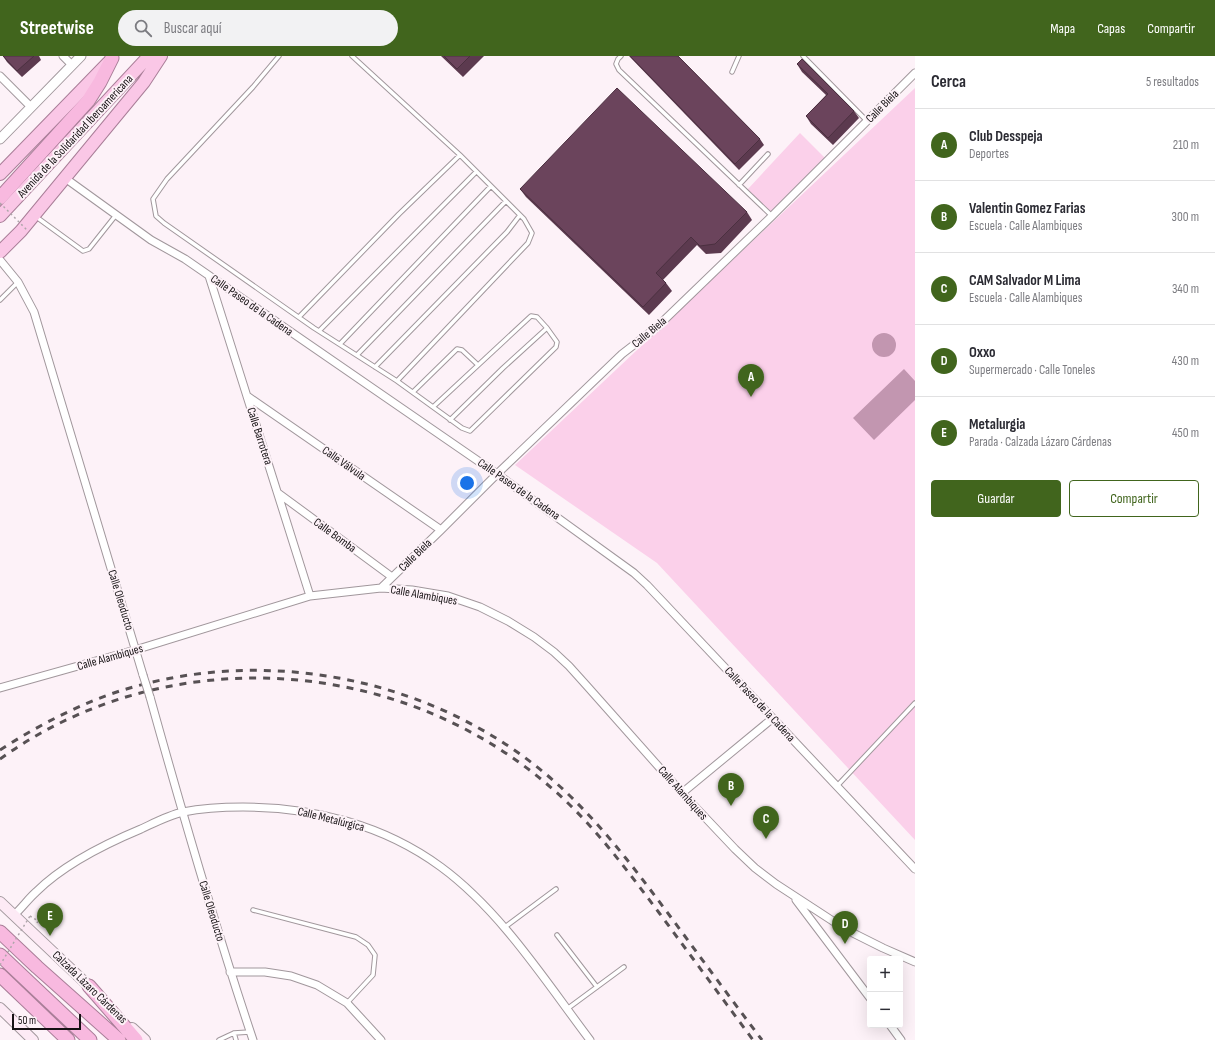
<!DOCTYPE html>
<html lang="es">
<head>
<meta charset="utf-8">
<style>
  body { margin:0; font-family:"Sofia Sans Condensed",sans-serif; background:#f2f2f3; color:#2b2b33 }
  .controls { position:absolute; right:12px; bottom:12px; display:grid; overflow:hidden; border-radius:4px; box-shadow:0 4px 16px #0002 }
  .controls button { width:36px; height:36px; display:grid; place-items:center; padding:0; border:0; border-bottom:1px solid #e1e1e2; background:#fff; color:#2b2b33; font:20px sans-serif }
  .scale { position:absolute; left:12px; bottom:10px; width:69px; box-sizing:border-box; padding-left:4px; border:2px solid #151113; border-top:0; font-size:11px; line-height:14px; white-space:nowrap; color:#151113; -webkit-text-stroke:3px #fdf2f8; paint-order:stroke }
  .you { position:absolute; left:467px; top:427px; width:14px; height:14px; margin:-10px; border:3px solid #fff; border-radius:50%; background:#1a73e8; box-shadow:0 0 0 6px #1a73e833 }
  .badge { display:grid; place-items:center; width:26px; height:26px; border-radius:50%; background:#41651d; color:#fff; font-size:13px; font-weight:700 }
  .pin { position:absolute; translate:-50% -33px; filter:drop-shadow(0 1px 2px #0008) }
  .pin::after { content:''; position:absolute; top:21px; width:14px; height:12px; background:inherit; clip-path:polygon(0 0,100% 0,50% 100%) }
  .list { margin:0; padding:0; list-style:none }
  h2 { display:flex; justify-content:space-between; align-items:center; height:52px; margin:0; padding:0 16px; font-size:17px }
  h2 small { font-size:13px; font-weight:400; color:#7c7c81 }
  .list li { display:grid; grid-template-columns:26px 1fr auto; gap:12px; align-items:center; box-sizing:border-box; height:72px; padding:0 16px; border-top:1px solid #e1e1e2 }
  .list b { display:block; font-size:15px; white-space:nowrap }
  .list p { margin:0; font-size:13px; white-space:nowrap; color:#7c7c81 }
  .list em { font-size:13px; font-style:normal; color:#7c7c81 }
  .actions { display:flex; gap:8px; padding:12px 16px }
  .actions a { flex:1; padding:9px 0; border:1px solid #41651d; border-radius:4px; text-align:center; font-size:14px; color:#41651d }
  .actions .main { background:#41651d; color:#fff }
  .icon { flex:none; width:22px; height:22px; fill:none; stroke:currentColor; stroke-width:2; stroke-linecap:round; stroke-linejoin:round }
  .map { position:relative; flex:none; width:915px; height:984px; overflow:hidden }
  header { display:flex; align-items:center; gap:24px; box-sizing:border-box; height:56px; padding:0 20px; background:#41651d; color:#fff }
  header strong { font-size:19px }
  nav { display:flex; gap:22px; margin-inline-start:auto; font-size:14px }
  .search { width:280px; height:36px; background:#f2f2f3; display:flex; align-items:center; gap:10px; box-sizing:border-box; padding:0 14px; border-radius:22px; color:#7c7c81; font-size:15px }
  main { display:flex }
  aside { flex:1; background:#fff }
  .map>svg:first-child { display:block }
</style>
</head>
<body>
<header>
<strong>Streetwise</strong>
<div class="search"><svg class="icon" aria-label="search" viewBox="0 0 24 24"><circle cx="10" cy="10" r="6"/><path d="M15 15l6 6"/></svg>Buscar aquí</div>
<nav><a>Mapa</a><a>Capas</a><a>Compartir</a></nav>
</header>
<main>
<div class="map">
<svg width="915" height="984" viewBox="0 0 915 984">
  <rect width="100%" height="100%" fill="#fdf2f8"/>
  <path fill="#fbd0ea" d="M915,32v752l-258,-277 -142,-98z
    M800,77l25,25 -53,55 -25,-23z"/>
  <path fill="#c296b0" d="M872 289a12 12 0 1 1 24 0a12 12 0 1 1-24 0Z
    M904,313l11,12v19l-41,40 -21,-22z"/>
  <g fill="none" stroke-linecap="round" stroke-linejoin="round">
    <defs>
      <path id="service" d="M279,0l-26,31 -86,92 -14,20 3,17 8,7 150,105 83,53
        M352,0l108,99 64,64 8,14 -4,10 -131,138 65,47 8,3 86,-84 1,-5 -10,-14 -44,40 -53,52
        M621,0l-3,3 -2,5 3,6 153,146
        M803,0l64,65
        M732,16l7,-16
        M739,129l29,-31
        M35,160l48,35 6,-2 27,-34
        M0,244l18,-18
        M299,261l100,-103 61,-59
        M319,275l157,-159
        M340,288l151,-158
        M357,299l149,-154
        M375,311l132,-135 13,-17
        M413,336l44,-43 5,1 16,15
        M433,351l98,-91 6,1 10,11
        M837,730l78,-83
        M253,854l103,27 12,8 7,10 -2,20 -26,28
        M505,871l51,-38
        M557,879l40,52
        M567,953l57,-42
        M234,977l2,7
        M219,984l15,-7 16,-1"/>
      <path id="minor" d="M63,0l9,9
        M0,20l31,31
        M65,122l86,62 34,19 312,215 137,99 13,12 268,284
        M0,204l18,22 16,30 109,363
        M209,220l101,320
        M247,340l194,134
        M278,437l114,84
        M381,532l60,-58 56,-56 125,-120 35,-27 115,-111 143,-143
        M0,632l135,-38 175,-54 71,-8 31,2 36,6 32,11 28,14 26,16 20,15 15,14 18,20 95,107 53,56 20,19 21,16 69,45 38,19 32,14
        M150,641c32,115 65,230 103,343
        M682,737l91,-75
        M796,844l74,98
        M14,859c8,-7 14,-16 22,-23 28,-28 69,-48 105,-63 13,-6 28,-14 42,-17 20,-4 40,-5 60,-5 71,0 141,18 198,60 60,44 105,115 149,173
        M230,916h35l26,4 26,9 30,18 34,37
        M890,969l11,15"/>
      <path id="tertiary" d="M0,83l81,-83"/>
      <path id="secondary" d="M0,846l93,88
        M0,952l33,32
        M132,972l13,12"/>
      <path id="trunk" d="M0,118l108,-111
        M0,160l149,-160
        M0,196l21,-21 123,-149 17,-26"/>
      <path id="motorway" d="M0,142l88,-97 12,-19 12,-24
        M0,876l37,35 82,73
        M0,899l90,85
        M0,919l68,65
        M89,930l47,54"/>
    </defs>
    <use href="#service" stroke="#a1979c" stroke-width="5.5"/>
    <use href="#minor" stroke="#a1979c" stroke-width="9"/>
    <use href="#tertiary" stroke="#a1979c" stroke-width="11"/>
    <use href="#secondary" stroke="#a1979c" stroke-width="12"/>
    <use href="#trunk" stroke="#a97e98" stroke-width="14"/>
    <use href="#motorway" stroke="#a97e98" stroke-width="15"/>
    <path stroke="#afa6ab" stroke-width="1.5" stroke-dasharray="2 3" stroke-linecap="butt" d="M30,860l8,5 -1,2"/>
    <use href="#service" stroke="#fff" stroke-width="3.5"/>
    <use href="#minor" stroke="#fff" stroke-width="7"/>
    <use href="#tertiary" stroke="#fff" stroke-width="9"/>
    <use href="#secondary" stroke="#fdeaf5" stroke-width="10"/>
    <use href="#trunk" stroke="#fac7e6" stroke-width="12"/>
    <use href="#motorway" stroke="#f8b9df" stroke-width="13"/>
    <path stroke="#575154" stroke-width="3" stroke-dasharray="7 7" stroke-linecap="butt" d="M0,694c34,-22 70,-41 108,-55 150,-53 328,-19 447,87 44,39 80,87 115,134 31,42 61,83 92,124
      M0,703c164,-118 395,-105 548,26 44,37 78,84 112,129 31,42 62,84 93,126"/>
    <defs>
      <path id="minor-bridge" d="M143,619l7,22"/>
    </defs>
    <use href="#minor-bridge" stroke="#a1979c" stroke-width="9" stroke-linecap="butt"/>
    <path stroke="#afa6ab" stroke-width="1.5" stroke-dasharray="2 3" stroke-linecap="butt" d="M0,147l28,28
      M0,909l30,-49"/>
    <use href="#minor-bridge" stroke="#fff" stroke-width="7"/>
  </g>
  <path fill="#5c3a4f" d="M3,0h36l2,4 -19,17 -15,-15z
    M441,0h43l-21,21z
    M629,0h49l82,83 4,6 -25,25z
    M797,8l57,47 5,7 -26,27 -22,-21 -5,-8 20,-21 -24,-23z
    M520,133l227,23 5,8 -31,33 -15,1 -9,-9 -34,35 3,3 6,8 -23,24 -123,-118z"/>
  <path fill="#6b445c" stroke="#4b3040" d="M3,0h31l-17,15z
    M444,0h26l-13,13z
    M630,0h48l82,83 -25,25z
    M802,3l52,52 -26,27 -22,-22 22,-22 -31,-30z
    M617,32l130,124 -32,32 -15,2 -9,-9 -35,36 10,10 -23,24 -123,-118z"/>
  <g text-anchor="middle" stroke-width="4" stroke-linejoin="round" paint-order="stroke">
    <g font-size="12" fill="#151113" stroke="#fdf2f8">
      <text transform="translate(882 50) rotate(-45)" y="4">Calle Biela</text>
      <text transform="translate(75 80) rotate(-47)" y="4">Avenida de la Solidaridad Iberoamericana</text>
      <text transform="translate(252 249) rotate(35)" y="4">Calle Paseo de la Cadena</text>
      <text transform="translate(649 276) rotate(-40)" y="4">Calle Biela</text>
      <text transform="translate(260 380) rotate(72)" y="4">Calle Barrotera</text>
      <text transform="translate(344 407) rotate(35)" y="4">Calle Válvula</text>
      <text transform="translate(519 433) rotate(35)" y="4">Calle Paseo de la Cadena</text>
      <text transform="translate(335 479) rotate(36)" y="4">Calle Bomba</text>
      <text transform="translate(415 499) rotate(-44)" y="4">Calle Biela</text>
      <text transform="translate(424 539) rotate(10)" y="4">Calle Alambiques</text>
      <text transform="translate(121 544) rotate(73)" y="4">Calle Oleoducto</text>
      <text transform="translate(110 601) rotate(-16)" y="4">Calle Alambiques</text>
      <text transform="translate(760 648) rotate(47)" y="4">Calle Paseo de la Cadena</text>
      <text transform="translate(683 737) rotate(48)" y="4">Calle Alambiques</text>
      <text transform="translate(331 763) rotate(14)" y="4">Calle Metalúrgica</text>
      <text transform="translate(212 855) rotate(73)" y="4">Calle Oleoducto</text>
      <text transform="translate(90 931) rotate(44)" y="4">Calzada Lázaro Cárdenas</text>
    </g>
  </g>
</svg>
<div class="controls">
<button>+</button>
<button>−</button>
</div>
<div class="scale">50 m</div>
<div class="you"></div>
<div class="pin badge" style="left:751px;top:341px">A</div>
<div class="pin badge" style="left:731px;top:750px">B</div>
<div class="pin badge" style="left:766px;top:783px">C</div>
<div class="pin badge" style="left:845px;top:888px">D</div>
<div class="pin badge" style="left:50px;top:880px">E</div>
</div>
<aside>
<h2>Cerca<small>5 resultados</small></h2>
<ul class="list">
<li><span class="badge">A</span><div><b>Club Desspeja</b><p>Deportes</p></div><em>210 m</em></li>
<li><span class="badge">B</span><div><b>Valentin Gomez Farias</b><p>Escuela · Calle Alambiques</p></div><em>300 m</em></li>
<li><span class="badge">C</span><div><b>CAM Salvador M Lima</b><p>Escuela · Calle Alambiques</p></div><em>340 m</em></li>
<li><span class="badge">D</span><div><b>Oxxo</b><p>Supermercado · Calle Toneles</p></div><em>430 m</em></li>
<li><span class="badge">E</span><div><b>Metalurgia</b><p>Parada · Calzada Lázaro Cárdenas</p></div><em>450 m</em></li>
</ul>
<div class="actions"><a class="main">Guardar</a><a>Compartir</a></div>
</aside>
</main>
</body>
</html>
